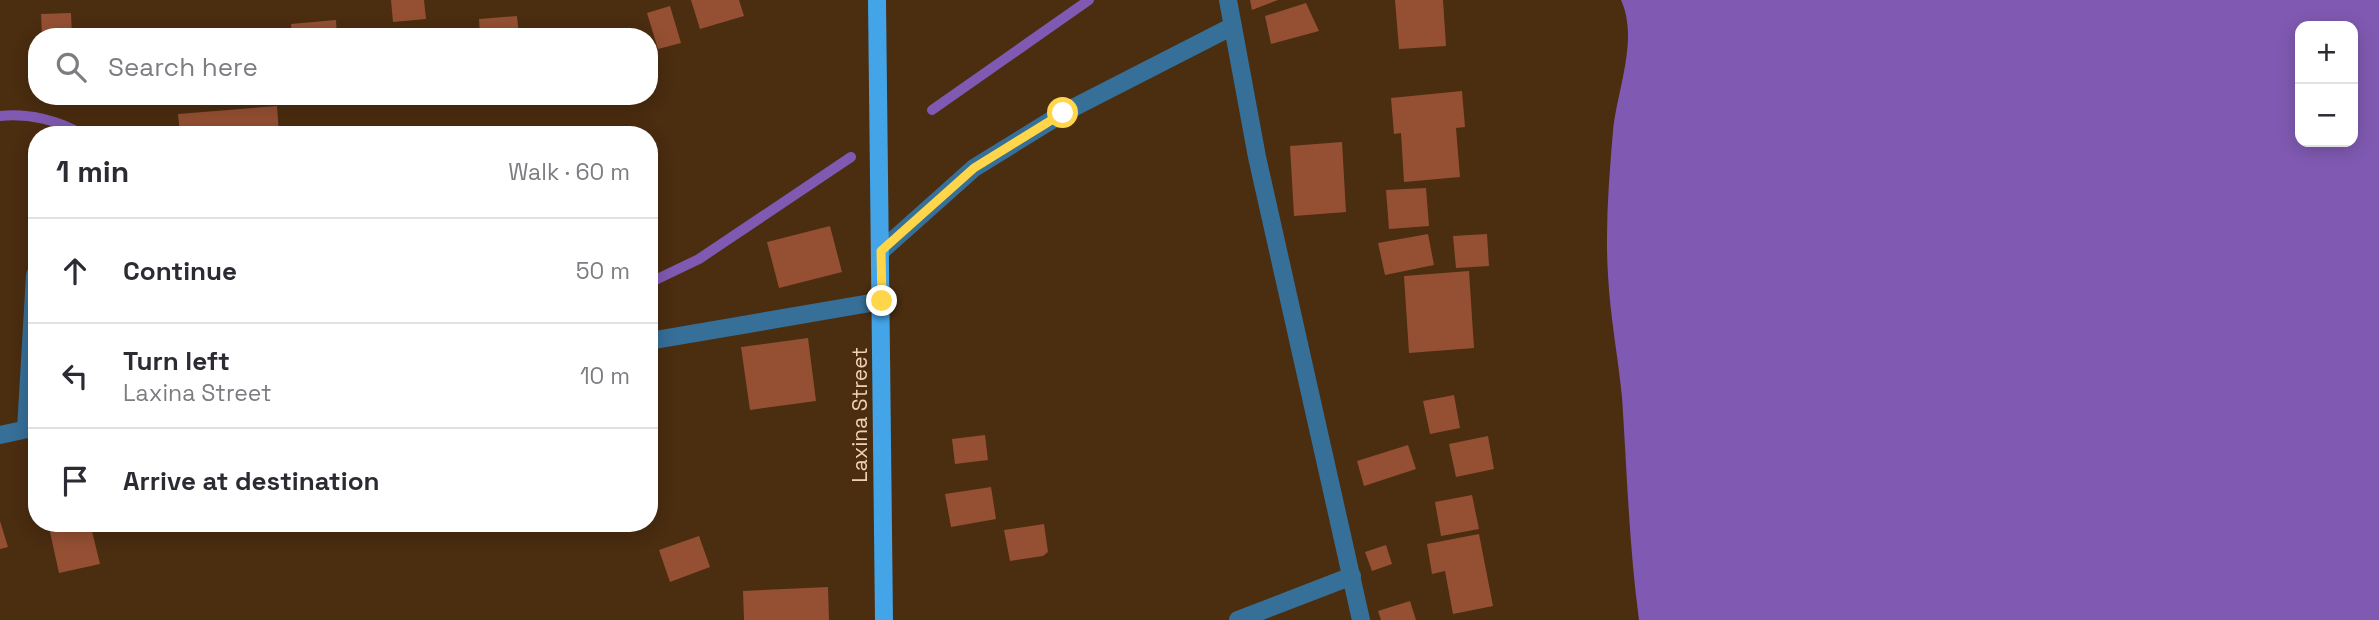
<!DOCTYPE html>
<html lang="en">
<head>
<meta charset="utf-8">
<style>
  body { margin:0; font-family:"Space Grotesk",sans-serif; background:#f2f2f3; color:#2b2b33 }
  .controls { position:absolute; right:21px; top:21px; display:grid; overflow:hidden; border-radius:14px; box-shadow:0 4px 18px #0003 }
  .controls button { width:63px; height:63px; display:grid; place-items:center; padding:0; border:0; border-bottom:2px solid #e1e1e2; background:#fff; color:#2b2b33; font:35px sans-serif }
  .stop { position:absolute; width:21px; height:21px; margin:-16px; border:5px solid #ffd54a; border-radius:50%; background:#fff }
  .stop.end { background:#ffd54a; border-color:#fff; box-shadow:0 2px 7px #0008 }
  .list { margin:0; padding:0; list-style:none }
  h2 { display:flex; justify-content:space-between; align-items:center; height:91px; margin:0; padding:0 28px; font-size:30px }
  h2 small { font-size:23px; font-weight:400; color:#7c7c81 }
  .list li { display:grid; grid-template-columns:46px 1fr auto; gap:21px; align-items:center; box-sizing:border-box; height:105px; padding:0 28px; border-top:2px solid #e1e1e2 }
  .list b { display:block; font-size:26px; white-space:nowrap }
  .list p { margin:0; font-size:23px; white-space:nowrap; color:#7c7c81 }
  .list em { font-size:23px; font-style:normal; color:#7c7c81 }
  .icon { flex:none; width:38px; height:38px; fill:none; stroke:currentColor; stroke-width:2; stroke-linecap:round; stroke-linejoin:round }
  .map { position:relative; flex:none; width:2379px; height:620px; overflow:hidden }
  .search { position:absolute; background:#fff; box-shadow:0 4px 18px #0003; left:28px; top:28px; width:630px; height:77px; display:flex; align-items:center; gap:18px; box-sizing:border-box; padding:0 24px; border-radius:28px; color:#7c7c81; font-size:26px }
  .panel { position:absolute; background:#fff; box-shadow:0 4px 18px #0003; left:28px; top:126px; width:630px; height:406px; border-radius:28px }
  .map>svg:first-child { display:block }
</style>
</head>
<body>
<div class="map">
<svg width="2379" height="620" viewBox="0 0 2379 620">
  <rect width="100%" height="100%" fill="#4b2d10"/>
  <path fill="#805ab2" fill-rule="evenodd" d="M1621,0h758v620h-740c-10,-74 -12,-149 -17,-223 -4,-41 -12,-81 -14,-122 -3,-48 1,-96 5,-144 4,-41 26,-92 8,-131zM2300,26h53v116h-53z"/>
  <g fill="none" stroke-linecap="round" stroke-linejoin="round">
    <path stroke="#805ab2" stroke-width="10" d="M932,110l157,-110
      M0,116c28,-3 59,4 83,19
      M649,283l50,-24 152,-102"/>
  </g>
  <path fill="#955033" d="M391,0h33l2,19 -33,3z
    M691,0h48l5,16 -44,13z
    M1250,0h28l-26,10z
    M1395,0h48l3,46 -47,3z
    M1306,3l13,28 -48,13 -6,-28z
    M670,6l11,37 -23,6 -11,-36z
    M71,13l1,24h-30l-1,-23z
    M517,16l2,21h-39l-1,-18z
    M336,20l1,17h-45l-1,-13z
    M1462,91l3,36 -9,1 4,49 -56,5 -3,-49 -7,1 -3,-36z
    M277,106l2,29h-99l-2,-21z
    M1342,142l4,70 -52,4 -4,-70z
    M1426,188l3,38 -40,3 -3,-39z
    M830,226l12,46 -63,16 -12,-46z
    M1428,234l6,31 -49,10 -7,-32z
    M1487,234l2,32 -33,2 -3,-32z
    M1469,271l5,77 -65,5 -5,-77z
    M808,338l8,63 -66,9 -9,-63z
    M1454,395l6,33 -30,6 -7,-33z
    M985,435l3,25 -33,4 -3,-25z
    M1488,436l6,33 -38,8 -7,-33z
    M1408,445l8,24 -52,17 -7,-25z
    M991,487l5,32 -45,8 -6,-33z
    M1472,495l7,34 -38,7 -6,-34z
    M0,521l8,26 -8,2z
    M90,523l10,41 -41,9 -9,-41z
    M1044,524l4,28 -5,4 -33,5 -6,-31z
    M1479,534l14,72 -40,8 -8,-43 -13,3 -5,-30z
    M699,536l11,31 -40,15 -11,-32z
    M1386,545l6,19 -20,7 -7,-19z
    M828,587l1,33h-85l-1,-29z
    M1410,601l6,19h-35l-3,-9z"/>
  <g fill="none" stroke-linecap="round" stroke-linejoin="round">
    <path stroke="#366f98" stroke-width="18" d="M1228,0l29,157 104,463
      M881,251l93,-83 89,-55 170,-87
      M649,341l233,-40
      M26,429l9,-154
      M0,435l37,-8
      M1238,620l114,-44"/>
    <path stroke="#43a4e7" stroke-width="18" d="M877,0l7,620"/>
  </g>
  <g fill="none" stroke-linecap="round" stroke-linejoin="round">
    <path stroke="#ffd54a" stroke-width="9" d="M882,301l-1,-50 93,-83 89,-55"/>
  </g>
  <g text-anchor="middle" stroke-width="5" stroke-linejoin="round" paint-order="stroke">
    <g font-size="21" fill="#f0d0b5" stroke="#4b2d10">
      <text transform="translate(860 415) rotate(-90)" y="7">Laxina Street</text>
    </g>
  </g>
</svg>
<div class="controls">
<button>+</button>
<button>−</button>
</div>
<div class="stop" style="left:1063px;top:113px"></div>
<div class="stop end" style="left:882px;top:301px"></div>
<div class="search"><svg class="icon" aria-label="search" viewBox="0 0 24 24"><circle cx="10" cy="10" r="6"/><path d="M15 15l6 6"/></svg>Search here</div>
<section class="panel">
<h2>1 min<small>Walk · 60 m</small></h2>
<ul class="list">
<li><svg class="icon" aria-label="ahead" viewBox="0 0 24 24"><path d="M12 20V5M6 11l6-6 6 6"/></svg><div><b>Continue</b></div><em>50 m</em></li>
<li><svg class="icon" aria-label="left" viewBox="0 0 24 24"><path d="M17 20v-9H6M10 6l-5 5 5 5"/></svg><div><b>Turn left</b><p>Laxina Street</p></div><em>10 m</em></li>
<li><svg class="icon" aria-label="arrive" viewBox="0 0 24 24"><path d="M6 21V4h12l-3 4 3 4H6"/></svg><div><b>Arrive at destination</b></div></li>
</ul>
</section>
</div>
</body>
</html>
